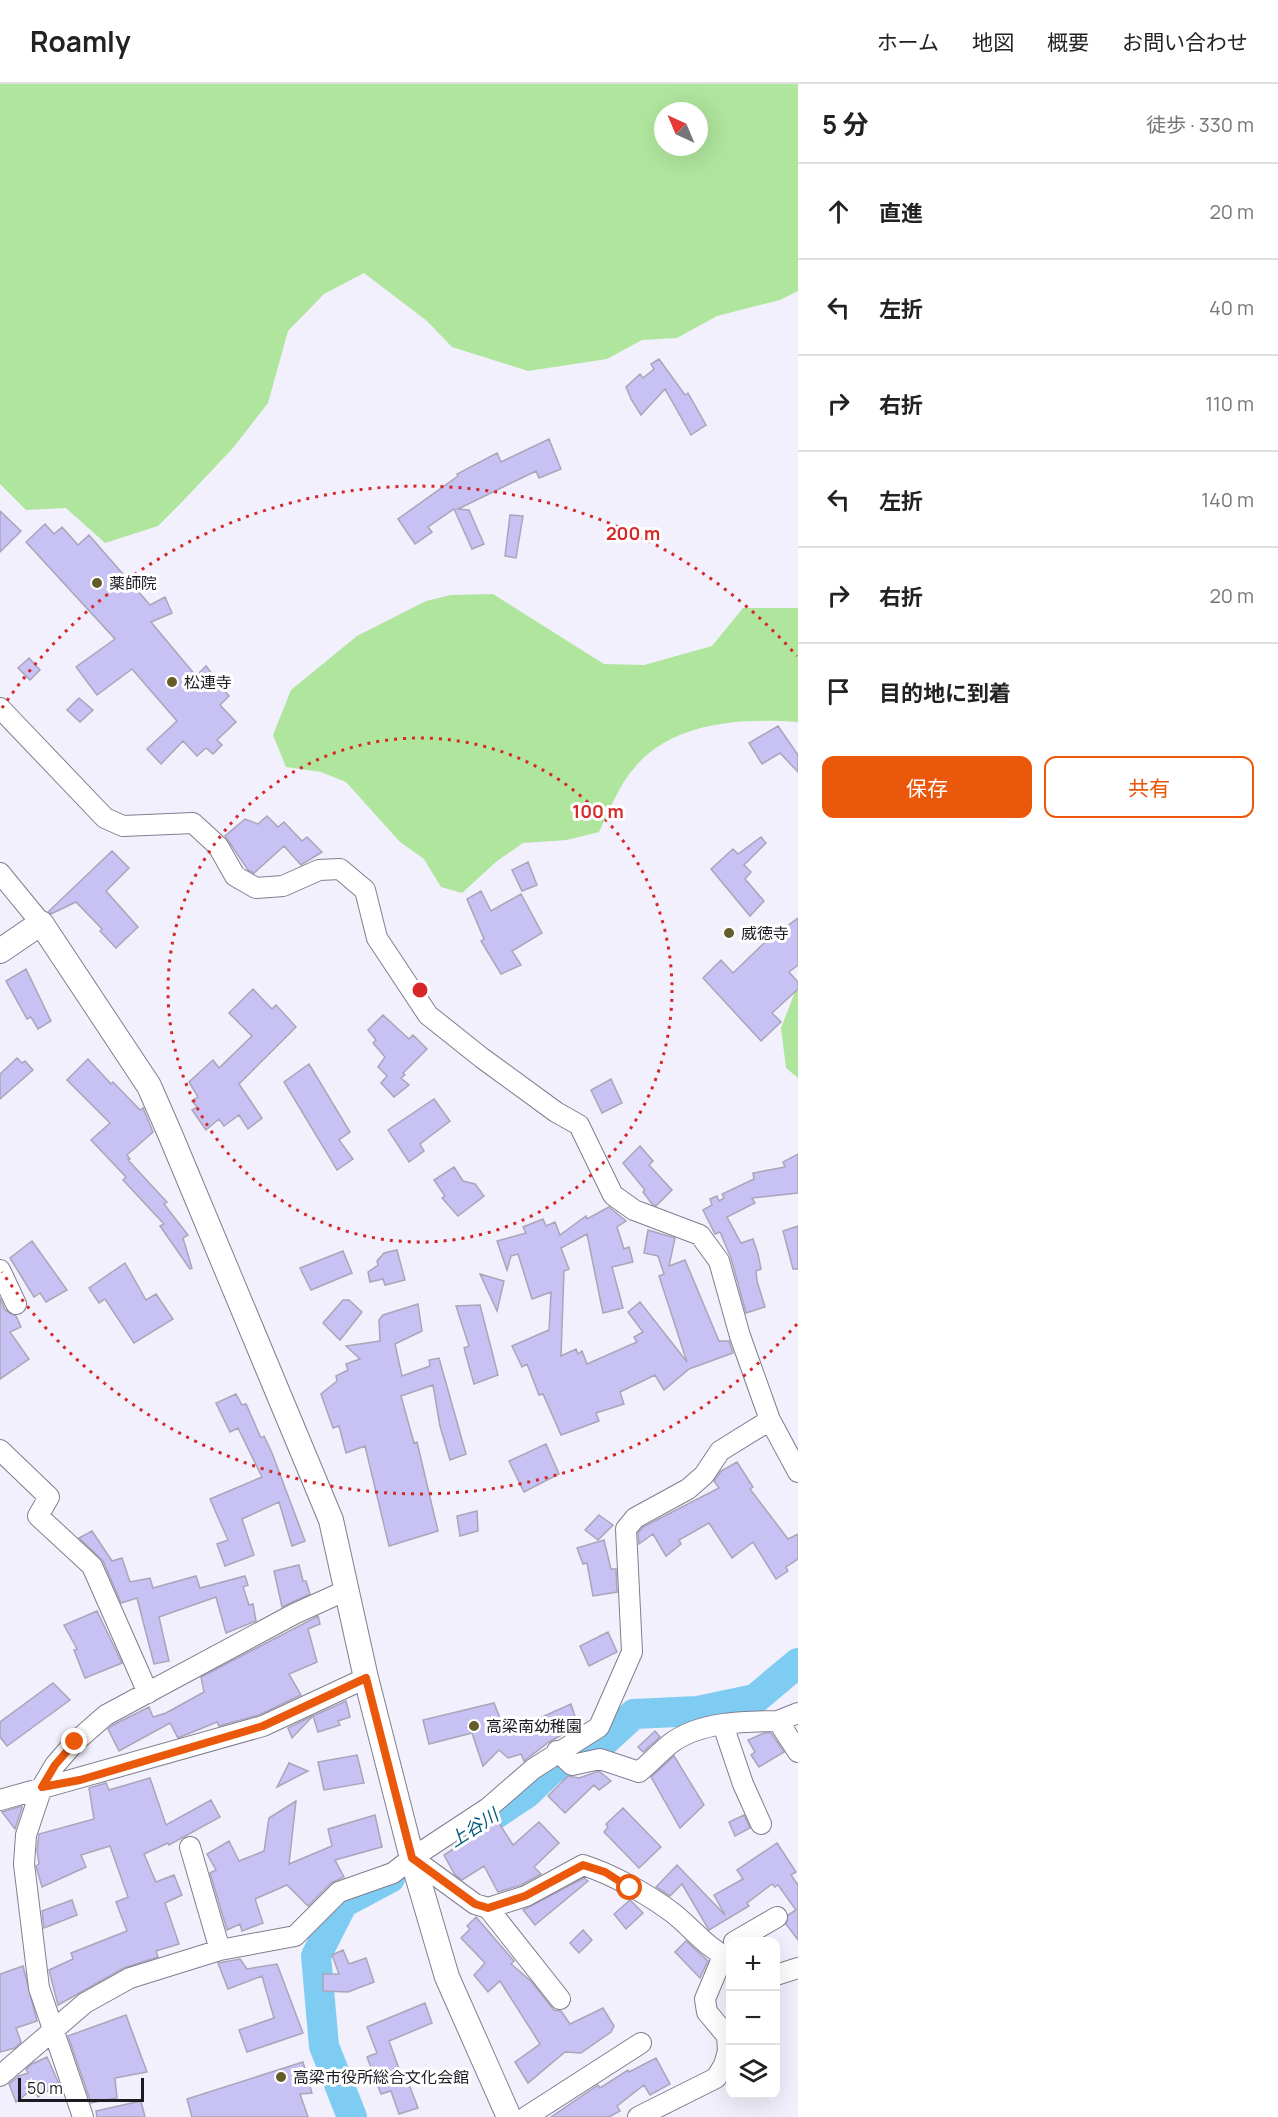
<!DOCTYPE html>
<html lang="ja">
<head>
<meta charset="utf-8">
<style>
  body { margin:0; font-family:Manrope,"Noto Sans JP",sans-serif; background:#f2f2f2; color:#222 }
  .controls { position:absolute; right:18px; bottom:18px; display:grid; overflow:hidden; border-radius:12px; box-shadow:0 6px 24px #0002 }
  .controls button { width:54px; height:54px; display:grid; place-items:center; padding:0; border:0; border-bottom:2px solid #e0e0e0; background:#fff; color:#222; font:30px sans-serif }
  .compass { position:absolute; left:654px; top:18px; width:54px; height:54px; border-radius:50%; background:#fff; box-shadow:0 6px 24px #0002; rotate:316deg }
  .scale { position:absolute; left:18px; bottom:15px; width:126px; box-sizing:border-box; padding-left:6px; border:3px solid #1c1b22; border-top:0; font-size:16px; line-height:21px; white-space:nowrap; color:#1c1b22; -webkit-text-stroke:4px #fff; paint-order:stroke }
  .stop { position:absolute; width:18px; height:18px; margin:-14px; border:4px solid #ea580c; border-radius:50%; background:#fff }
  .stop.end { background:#ea580c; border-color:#fff; box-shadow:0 2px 6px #0008 }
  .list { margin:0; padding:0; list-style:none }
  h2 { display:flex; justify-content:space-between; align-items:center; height:78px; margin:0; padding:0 24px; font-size:26px }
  h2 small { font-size:20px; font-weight:400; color:#767676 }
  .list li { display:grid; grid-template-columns:39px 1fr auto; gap:18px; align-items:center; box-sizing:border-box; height:96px; padding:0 24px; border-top:2px solid #e0e0e0 }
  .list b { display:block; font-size:22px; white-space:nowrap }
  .list em { font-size:20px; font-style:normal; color:#767676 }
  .actions { display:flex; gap:12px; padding:18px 24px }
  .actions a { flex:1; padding:14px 0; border:2px solid #ea580c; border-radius:12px; text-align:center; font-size:21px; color:#ea580c }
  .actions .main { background:#ea580c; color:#fff }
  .icon { flex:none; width:33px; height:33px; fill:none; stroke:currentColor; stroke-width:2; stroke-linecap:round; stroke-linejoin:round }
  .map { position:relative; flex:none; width:798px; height:2033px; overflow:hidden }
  header { display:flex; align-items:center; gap:36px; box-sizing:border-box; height:84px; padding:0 30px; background:#fff; border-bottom:2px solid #e0e0e0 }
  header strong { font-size:28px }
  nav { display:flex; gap:33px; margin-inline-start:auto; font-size:21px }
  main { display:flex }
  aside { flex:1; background:#fff }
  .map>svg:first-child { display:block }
</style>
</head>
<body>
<header>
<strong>Roamly</strong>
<nav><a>ホーム</a><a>地図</a><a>概要</a><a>お問い合わせ</a></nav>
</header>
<main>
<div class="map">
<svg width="798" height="2033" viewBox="0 0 798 2033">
  <rect width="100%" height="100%" fill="#f1f0fc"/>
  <path fill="#b0e59d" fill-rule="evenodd" d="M0,0h798v207l-18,9 -63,16 -40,22 -35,2 -35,19 -79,12 -76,-24 -25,-26 -63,-48 -40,21 -36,37 -20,72 -35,45 -52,55 -23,23 -53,17 -39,-35 -40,2 -26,-26zM663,27h36v36h-36z
    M493,510l111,70 40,1 68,-19 31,-38h55v114c-55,-4 -124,-1 -163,45 -16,18 -26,44 -36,65l-32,8 -44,3 -26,18 -35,32 -21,-6 -17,-28 -24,-17 -54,-60 -25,-10 -35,-5 -13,-32 18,-45 66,-54 69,-35 25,-6z
    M798,900v94l-12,-10 -5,-40z"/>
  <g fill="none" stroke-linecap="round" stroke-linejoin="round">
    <path stroke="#7fccf3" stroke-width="30" d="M463,1752l64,-43 25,-24 47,-23 35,-32 64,-3 57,-12 43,-36
      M352,2033l-28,-71 -8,-90 27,-53 47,-25"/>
  </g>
  <path fill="#c7c1f4" stroke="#a8a6b8" stroke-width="1.5" d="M659,275l26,36 3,-2 18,32 -15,10 -26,-46 -24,26 -10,-16 -5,-12 14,-13 3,4 11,-9 -3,-5z
    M549,355l12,30 -22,9 -3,-7 -78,38 11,1 15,34 -12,5 -18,-40 -26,18 4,5 -17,12 -17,-25 60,-43 -1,-2 40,-21 4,9z
    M0,427l21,20 -21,21z
    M510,431l13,1 -7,42 -11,-2z
    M45,440l9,10 8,-7 16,18 11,-10 61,70 15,-8 7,16 -21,9 45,54 10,-10 23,30 -9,9 16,17 -19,18 5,5 -9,9 -7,-6 -9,8 -14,-15 -22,23 -14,-15 30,-28 -45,-52 -35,26 -21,-28 39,-28 -89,-97z
    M29,574l11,12 -10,10 -12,-12z
    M79,614l14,12 -13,12 -13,-12z
    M778,642l20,29v17l-18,-19 -18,11 -13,-21z
    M267,732l11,11 6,-5 18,19 5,-4 15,15 -21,13 -17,-19 -30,27 -6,-3 -23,-34 20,-17 13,5z
    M761,753l5,6 -22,22 7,7 -6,7 19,22 -14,15 -39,-47 22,-20 5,5z
    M112,767l17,17 -23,23 32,36 -22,21 -16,-17 2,-2 -26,-27 -25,12 -2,-3z
    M528,778l9,23 -15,6 -10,-21z
    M481,807l10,20 30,-17 21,39 -30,18 9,14 -20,9 -20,-33 3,-2 -17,-40z
    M798,834v47l-9,7 9,10v7l-26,24 9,9 -20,19 -58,-63 18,-18 12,13 29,-28z
    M26,885l25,52 -13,8 -7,-12 -4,2 -21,-38z
    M253,905l19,20 4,-4 20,22 -57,57 23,34 -14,11 -9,-14 -15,11 -5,-7 -13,11 -14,-20 5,-3 -5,-6 6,-4 -9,-15 24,-22 6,8 33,-32 -23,-23z
    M383,931l26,24 4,-4 14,14 -24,24 2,2 -4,3 8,7 -15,12 -13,-14 6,-7 -9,-9 7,-10 -12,-14 3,-3 -8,-10z
    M17,974l5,5 3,-2 8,9 -33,29v-25z
    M88,975l23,25 2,-2 27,28 3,-2 10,24 -26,23 3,4 -2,1 39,42 -3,2 24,31 -5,3 9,30 -2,1 -30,-43 4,-2 -41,-44 3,-3 -35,-37 19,-17 -43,-43z
    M309,980l41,68 -11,8 14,19 -16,11 -53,-88z
    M611,995l11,24 -20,10 -11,-23z
    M434,1015l16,22 -30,23 4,7 -15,11 -21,-32z
    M640,1062l13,15 -4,4 23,25 -16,16 -4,-2 -9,-12 2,-2 -22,-27z
    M798,1070v39l-46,5 3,5 -28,14 14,26 12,-4 5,15 3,15 -5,2 1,10 8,26 -19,6 -15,-55 -11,-26 -5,2 -12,-24 9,-5 -2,-6 7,-3 2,5 5,-3 -2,-4 32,-15 -1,-6 32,-6 -2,-5z
    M454,1083l9,14 12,3 9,12 -26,20 -16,-18 3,-2 -11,-16z
    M609,1123l17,14 -9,6 7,22 5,-2 4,15 -21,5 11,41 -20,5 -16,-79 -26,14 8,21 -5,2 -3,85 15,-7 2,5 4,-3 5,13 50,-22 -3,-5 9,-5 -15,-20 12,-10 47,60 -28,-86 5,-2 -6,-18 -14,-3 4,-23 27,8 -6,28 16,-6 34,81h10l4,12 -44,16 -25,21 -9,-15 -35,17 4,12 -28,9 3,8 -38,14 -18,-41 -4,1 -12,-31 -5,3 -10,-21 37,-16 2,-38 -19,7 -14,-45 -7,2 -4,14 -10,-29 29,-8 -3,-6 20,-8 3,7 9,-4 5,13 26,-19 1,3z
    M798,1142v43h-5l-10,-38z
    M32,1157l35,49 -21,12 -6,-9 -6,4 -24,-39z
    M397,1166l8,30 -20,5 -2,-6 -13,3 -2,-10 10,-7 -1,-4 7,-8z
    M343,1167l9,22 -41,17 -11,-22z
    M125,1179l21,37 10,-6 17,25 -39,24 -29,-44 -6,4 -10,-15z
    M480,1190l24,7 -7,30z
    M0,1214l5,12 11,6 5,11 -11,5 19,27 -29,20z
    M343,1216h6l13,12 -22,28 -17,-17z
    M418,1220l4,27 -27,13 7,32 28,-10 -1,-6 10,-2 27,96 -16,6 -10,-34 -7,-41 -32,11 13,47 3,-1 21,89 -49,15 -24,-100 -19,7 -7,-27 -6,2 -12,-34 16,-13 -1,-5 12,-6 -2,-6 14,-5 -14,-13 34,-5 -1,-21 4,-5z
    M480,1221l18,70 -24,9 -10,-36 5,-2 -13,-40z
    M236,1310l6,11 4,-1 15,34 3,-2 8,17 33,88 -13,5 -13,-44 -37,17 12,36 -29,11 -8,-22 11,-4 -18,-41 52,-22 -24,-49 -8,4 -14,-29z
    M546,1360l13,30 -35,18 -15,-31z
    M737,1378l16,25 -3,2 38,50 10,-5v25l-12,8 2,4 -12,8 -23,-37 -21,16 -23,-35 -30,17 2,4 -15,12 -13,-22 -14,10 -1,-11 5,-6 76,-39 -5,-7 7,-10z
    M477,1427l1,20 -18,5 -3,-20z
    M599,1431l14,10 -15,15 -13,-10z
    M92,1447l20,30 10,-3 8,24 20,-4 3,10 43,-12 4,12 45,-12 3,9 -5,2 6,18 4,-1 3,17 -30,12 -10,-36 -57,20 10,44 -15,3 -17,-66 -16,5 -18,-42 -24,-23z
    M604,1456l7,29h5l1,23 -24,4 -6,-33 -4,1 -6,-16z
    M299,1481l4,16h3l4,13 -28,13 -8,-36z
    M97,1527l25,52 -37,15 -11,-28 3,-1 -13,-24z
    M318,1532l2,8 -12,5 9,33 -28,12 12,21 -42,20 -40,11 -2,-4 -39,16 -8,-15 -51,28 -11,-22 5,-4 36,-18 4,10 13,-4 38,-21 -3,-15z
    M608,1548l9,20 -28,14 -9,-20z
    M53,1599l17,17 -63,46 -7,-9v-15z
    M346,1617l4,16 -12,4 2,4 -22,7 -5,-16z
    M494,1619l12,30 65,-29 7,22 -29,16 -25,19 -3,-7 -13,4 -9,-8 -16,16 -11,-33 -43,11 -6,-24z
    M312,1632v1l-20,21 -4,-10z
    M655,1647l5,6 -17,15 -5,-5z
    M764,1649h7l13,19 -25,15 -8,-12 4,-3 -7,-12z
    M357,1671l7,28 -40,7 -6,-28z
    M674,1672l30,49 -24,23 -29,-51z
    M289,1679l19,8 -31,16z
    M599,1687l12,10 -12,9 -5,-5 -29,28 -17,-17 20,-20 11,2z
    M150,1694l16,47 45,-25 9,17 -51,28 -1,-2 -24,11 12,28 18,-7 8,20 -17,8 14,41 -23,7 2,6 -34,11 -66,37 -9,-35 24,-11 -2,-6 56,-22 -11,-29 12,-5 -18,-51 -29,9 5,12 -44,20 -6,-21 3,-2 -2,-14 2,-16 55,-15 -5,-31 17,-5 3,7z
    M296,1717l-7,63 43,-18 -4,-17 47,-14 7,32 -47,13 9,17 -13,6 -23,23 -21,-21 -32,14 8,24 -21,8 -2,-7 -13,6 -17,-57 6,-3 -9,-16 22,-13 10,20 25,-10 5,-33z
    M22,1722v2l-7,21 -13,-17z
    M623,1724l38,39 -22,21 -35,-36 4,-5 -2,-3z
    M744,1731l6,13 -15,8 -6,-14z
    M497,1736l16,25 26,-23 20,21 -25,24 7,7 -20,11 -23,7 -14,-26 -22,14 -7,-5 -11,-20z
    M777,1759l19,29 -5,3 7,10v55l-12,-16 2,-9 8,-5 -18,-25 -3,2 -3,-3 -25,19 2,3 -40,24 -27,-46 -12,12 -14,-9 21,-22 48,50 -11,-20 29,-16 -6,-9z
    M584,1794l4,3 -53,44 -12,-15z
    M72,1816l5,15 -33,13 -2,-17z
    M630,1816l13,13 -17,16 -12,-15z
    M476,1833l38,44 -3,3 20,17 23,29 7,1 9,13 33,-16 11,18 -3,6 -30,21 -16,-1 -37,31 -13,-21 25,-18 -40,-63 -12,11 -14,-17 11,-12 -24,-25 9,-9 -3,-3z
    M583,1846l9,10 -13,13 -9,-10z
    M686,1857l22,20 -8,17 -25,-26z
    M343,1866l6,14 17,-6 8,24 -26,10 -25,-1v-17h16l-7,-19z
    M240,1875l7,10 30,-5 26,69 -56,19 -8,-22 35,-12 -12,-42 -34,13 -10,-26z
    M23,1882l14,55 -21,7 5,14 -6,6 -15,4v-78z
    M425,1919l7,20 -43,18 14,39 4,-1 11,29 -19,6 -8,-23 -10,3 -14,-37 10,-4 -10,-26z
    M126,1931l21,57 -32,6 2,20 -26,5 -23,-67z
    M47,1973l12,27 -21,13 -4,-9 -18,14 -7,-18 10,-8 9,-3 -2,-4 6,-5z
    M656,1974l14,26 -20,11 -6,-10 -27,21 3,5 -11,6h-58l47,-32 2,3 28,-18 1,2z
    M303,1978l9,31 -12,1 8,23h-116l-5,-18z
    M141,2017l4,16h-48l-1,-6z"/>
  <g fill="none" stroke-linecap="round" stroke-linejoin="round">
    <defs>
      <path id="minor" d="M0,624l105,110 18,8 70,-3 25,23 17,30 21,12 27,-2 36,-16 21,-1 25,21 12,48 51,77 54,43 74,54 23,13 34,70 21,15 66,25 19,26 21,75 30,84 28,52
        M0,789l41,50
        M0,1186l16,34
        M0,1366l49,47 -11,19 54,50 56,127
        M798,1629l-20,8 20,31
        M723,1641l20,59 18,40
        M557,1667l15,14 28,-6 39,13c11,-9 20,-19 31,-28 28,-22 74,-23 108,-23
        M0,1716l263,-74 103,-48
        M190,1763l30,103
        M412,1774l63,46 13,4 72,91
        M488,1824l38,-12 57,-31c29,9 66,30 90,48 20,16 34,35 57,46
        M734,1858l43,-25
        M776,1891l22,-7
        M0,1992l85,-73 45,-25 90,-28 75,-14 44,-44 54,-19 19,-15 76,-50 45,-39 66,-42 33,-75 -6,-123 9,-11 53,-29 16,-14 16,-24 50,-31
        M83,2033l-44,-129 -15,-124 2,-29 16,-48 13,-22 20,-23 31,-27 188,-101 53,-24
        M526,2033l115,-74
        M638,2033l78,-39 8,-13 4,-14 -1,-15 -20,-24 -2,-13 18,-43"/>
      <path id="tertiary" d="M0,867l41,-28 108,163 21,48 161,386 35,158 46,180 35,119 62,140"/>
    </defs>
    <use href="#minor" stroke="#807e8f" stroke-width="22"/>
    <use href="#tertiary" stroke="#807e8f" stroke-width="26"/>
    <use href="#minor" stroke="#fff" stroke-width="20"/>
    <use href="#tertiary" stroke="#fff" stroke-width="24"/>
  </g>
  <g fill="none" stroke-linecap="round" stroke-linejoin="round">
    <path stroke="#ea580c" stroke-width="8" d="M75,1658l-20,23 -13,22 38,-7 183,-54 103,-48 46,180 63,46 13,4 37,-12 58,-31 22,7 25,16"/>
  </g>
  <g fill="none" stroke="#d62828" stroke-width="3" stroke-dasharray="3 6">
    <circle cx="420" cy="906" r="252"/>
    <path d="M797 1240A504 504 0 0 1 2 1188M2 624A504 504 0 0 1 797 572"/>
  </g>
  <g fill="#655d29" stroke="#fff" stroke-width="2">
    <circle cx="97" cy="499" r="6"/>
    <circle cx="172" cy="598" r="6"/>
    <circle cx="729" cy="849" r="6"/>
    <circle cx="474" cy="1642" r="6"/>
    <circle cx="281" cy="1993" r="6"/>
  </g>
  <g text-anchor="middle" stroke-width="6" stroke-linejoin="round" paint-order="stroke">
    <g font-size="16" fill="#1c1b22" stroke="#fff" text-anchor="start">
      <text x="109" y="505">薬師院</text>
      <text x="184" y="604">松連寺</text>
      <text x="741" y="855">威徳寺</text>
      <text x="486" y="1648">高梁南幼稚園</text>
      <text x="293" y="1999">高梁市役所総合文化会館</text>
    </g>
    <g font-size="18" font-style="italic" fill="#015a7b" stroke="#fff">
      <text transform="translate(474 1744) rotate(-33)" y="6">上谷川</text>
    </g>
  </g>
  <circle cx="420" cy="906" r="9" fill="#d62828" stroke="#fff" stroke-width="3"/>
  <g font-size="18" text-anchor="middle" font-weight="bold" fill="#d62828" stroke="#fff" stroke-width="6" stroke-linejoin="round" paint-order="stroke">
    <text x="633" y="456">200 m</text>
    <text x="598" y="734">100 m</text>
  </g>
</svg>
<div class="controls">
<button>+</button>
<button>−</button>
<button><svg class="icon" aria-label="layers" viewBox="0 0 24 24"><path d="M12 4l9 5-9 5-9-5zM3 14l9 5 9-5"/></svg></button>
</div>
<svg class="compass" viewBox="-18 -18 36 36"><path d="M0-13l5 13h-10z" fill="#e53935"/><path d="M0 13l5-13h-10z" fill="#767676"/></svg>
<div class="scale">50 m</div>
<div class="stop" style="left:630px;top:1804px"></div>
<div class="stop end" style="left:75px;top:1658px"></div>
</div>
<aside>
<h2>5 分<small>徒歩 · 330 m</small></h2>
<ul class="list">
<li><svg class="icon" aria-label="ahead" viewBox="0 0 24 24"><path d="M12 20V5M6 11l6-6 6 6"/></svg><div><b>直進</b></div><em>20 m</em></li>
<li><svg class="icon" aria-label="left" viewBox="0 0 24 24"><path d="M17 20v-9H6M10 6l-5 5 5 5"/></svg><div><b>左折</b></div><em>40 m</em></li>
<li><svg class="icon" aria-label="right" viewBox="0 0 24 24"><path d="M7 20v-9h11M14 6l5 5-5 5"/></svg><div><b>右折</b></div><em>110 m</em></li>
<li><svg class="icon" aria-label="left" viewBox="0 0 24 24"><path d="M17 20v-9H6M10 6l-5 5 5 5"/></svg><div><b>左折</b></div><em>140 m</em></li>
<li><svg class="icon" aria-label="right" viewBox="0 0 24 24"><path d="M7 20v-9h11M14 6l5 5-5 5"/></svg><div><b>右折</b></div><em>20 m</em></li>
<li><svg class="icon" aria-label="arrive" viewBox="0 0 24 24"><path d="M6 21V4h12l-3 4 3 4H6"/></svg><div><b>目的地に到着</b></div></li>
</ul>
<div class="actions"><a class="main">保存</a><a>共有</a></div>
</aside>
</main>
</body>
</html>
